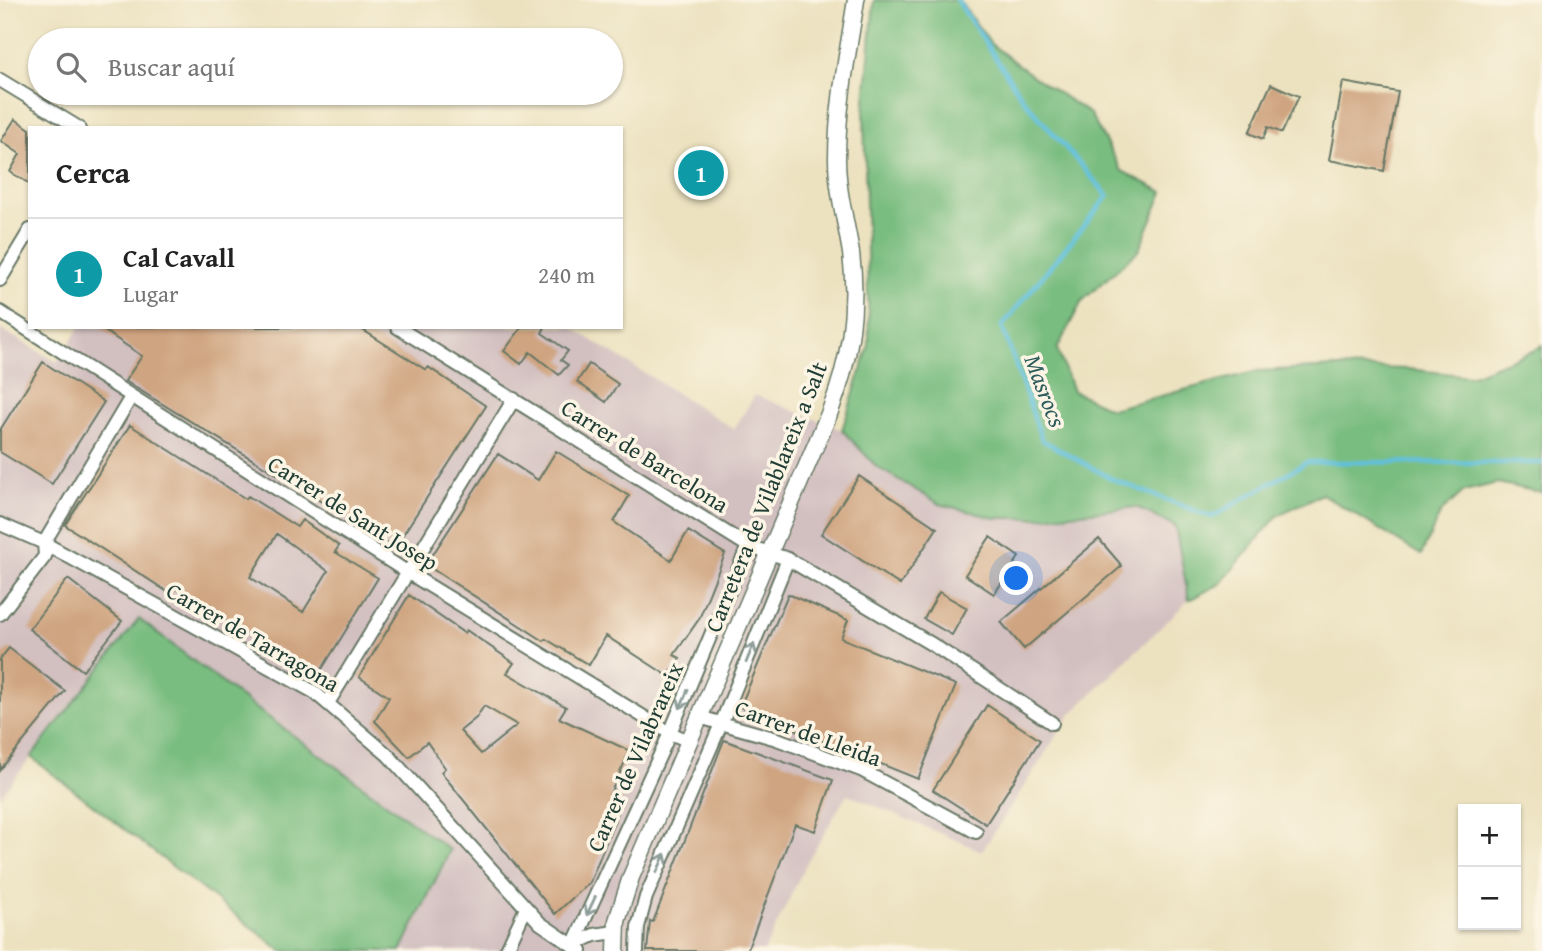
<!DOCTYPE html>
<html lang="es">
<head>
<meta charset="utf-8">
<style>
  body { margin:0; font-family:"Gentium Book Plus",serif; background:#f6f6f6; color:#222 }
  .controls { position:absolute; right:21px; bottom:21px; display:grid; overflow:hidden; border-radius:0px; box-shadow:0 2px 5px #0004 }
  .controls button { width:63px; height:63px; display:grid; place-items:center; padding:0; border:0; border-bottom:2px solid #e0e0e0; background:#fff; color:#222; font:35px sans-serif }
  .you { position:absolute; left:1017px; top:579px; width:24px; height:24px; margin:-18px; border:5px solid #fff; border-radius:50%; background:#1a73e8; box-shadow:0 0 0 10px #1a73e833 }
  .badge { display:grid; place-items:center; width:46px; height:46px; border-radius:50%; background:#0f766e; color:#fff; font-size:23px; font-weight:700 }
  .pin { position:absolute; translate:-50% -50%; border:4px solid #fff; box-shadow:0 2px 7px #0006 }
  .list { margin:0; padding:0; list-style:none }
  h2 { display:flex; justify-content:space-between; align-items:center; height:91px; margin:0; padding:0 28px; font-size:30px }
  h2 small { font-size:23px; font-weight:400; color:#767676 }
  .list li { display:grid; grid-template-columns:46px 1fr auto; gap:21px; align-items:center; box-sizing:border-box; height:112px; padding:0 28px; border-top:2px solid #e0e0e0 }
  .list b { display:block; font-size:26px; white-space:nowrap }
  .list p { margin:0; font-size:23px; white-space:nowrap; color:#767676 }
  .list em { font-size:23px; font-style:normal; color:#767676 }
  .icon { flex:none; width:38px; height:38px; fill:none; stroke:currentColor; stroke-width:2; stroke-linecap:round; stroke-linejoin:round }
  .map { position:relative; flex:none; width:1542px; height:951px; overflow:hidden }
  .search { position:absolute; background:#fff; box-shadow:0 2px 5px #0004; left:28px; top:28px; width:595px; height:77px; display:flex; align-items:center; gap:18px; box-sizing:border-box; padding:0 24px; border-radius:38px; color:#767676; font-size:26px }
  .panel { position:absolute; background:#fff; box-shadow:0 2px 5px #0004; left:28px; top:126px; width:595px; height:203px; border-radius:0px }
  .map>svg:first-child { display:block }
</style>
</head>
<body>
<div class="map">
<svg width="1542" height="951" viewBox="0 0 1542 951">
  <rect width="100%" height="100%" fill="#fcf5e5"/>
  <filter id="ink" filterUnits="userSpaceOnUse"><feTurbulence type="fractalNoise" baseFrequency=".0143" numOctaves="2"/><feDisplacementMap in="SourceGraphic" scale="14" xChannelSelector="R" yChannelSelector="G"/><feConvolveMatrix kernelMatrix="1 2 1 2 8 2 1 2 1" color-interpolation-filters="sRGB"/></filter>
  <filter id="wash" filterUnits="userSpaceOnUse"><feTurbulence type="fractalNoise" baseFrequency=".00686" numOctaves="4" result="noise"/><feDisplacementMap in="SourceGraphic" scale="28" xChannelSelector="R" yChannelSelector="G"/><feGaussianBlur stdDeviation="1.57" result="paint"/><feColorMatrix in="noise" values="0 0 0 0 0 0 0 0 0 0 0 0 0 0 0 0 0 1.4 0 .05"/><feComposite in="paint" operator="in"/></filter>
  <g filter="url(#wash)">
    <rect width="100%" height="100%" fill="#ece2c0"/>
    <path fill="#d2bfc0" d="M80,327h491l163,102 21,-34 87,35 35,37 158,51 101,-11 39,18 14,75 -119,115 -88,136 -135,-57 -41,70 -42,87h-363l49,-102 -212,-154 -99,-76 -139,178v-468l57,33z"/>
    <path fill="#7abd80" stroke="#4c7d5a" stroke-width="2" d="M874,0h85l32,44 42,32 57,38 32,57 41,21 -24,58 -57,51 -25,48 16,42 38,18 146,-38 79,-4 72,2 62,7 65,-26 7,-5v148l-44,-10 -34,8 -23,21 -20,43 -99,-61 -44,21 -58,69 -31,16 -14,-74 -39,-19 -101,11h-40l-55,-14 -63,-37 -35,-37 27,-85 -5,-233z
      M139,619l99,76 212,155 -49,101h-119l-251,-194z"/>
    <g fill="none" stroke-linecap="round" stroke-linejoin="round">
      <path stroke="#5fc0dd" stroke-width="4.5" d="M957,0l66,99 85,97 -106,130 40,114 72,40 98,37 95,-55 235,1"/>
    </g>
    <g id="blocks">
      <path fill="#cfa480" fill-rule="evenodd" d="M1343,82l55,10 -14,79 -55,-11z
        M1271,84l28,12 -17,37 -14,-6 -5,12 -14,-6z
        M15,119l15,10v55l-20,-12 10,-18 -19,-13z
        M694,150l17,7 -2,8 7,2 -6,22 -25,-9z
        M99,327h259l68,43 2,-3 58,39 -91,141 -270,-166 17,-25z
        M522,327h23l-3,6 26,18 -7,9 7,5 -9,10 -29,-23 -9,12 -17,-13z
        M43,362l61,40 -52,82 -52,-32v-22z
        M589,364l29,20 -12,18 -29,-20z
        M130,425l116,74 2,-3 49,31 5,-7 37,26 -4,6 43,26 -59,96 -46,-28 -3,4 -95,-62 -4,6 -106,-69zM277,534l51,37 -25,41 -53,-35z
        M556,451l73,45 -15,26 57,38 17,-29 37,23 -26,65 -25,36 6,3 -12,18 -62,-40 -17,29 -43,-26 -2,2 -118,-76 72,-111 40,26z
        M859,476l78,52 -37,57 -79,-51z
        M990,537l29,20 -25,37 -29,-19z
        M1099,539l23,27 -98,83 -23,-27z
        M68,579l54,42 -39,50 -54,-42z
        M939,592l28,16 -15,27 -28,-16z
        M788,594l60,26 -7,18 115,47 -38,94 -178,-72z
        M409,595l55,38 2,-3 48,33 -7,10 59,34 -7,11 71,33 -20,43 13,6 -33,82 -35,32 -114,-142 4,-4 -18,-26 -18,15 -34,-36 14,-24 -30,-20zM484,706l33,19 -36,29 -21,-23 16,-13z
        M9,648l56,43 -65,79v-111z
        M987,705l53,35 -54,84 -53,-34z
        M724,740l109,40 -18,51 -20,-7 -48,127h-100l3,-30 3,1z"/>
    </g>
  </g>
  <g filter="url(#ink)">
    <use href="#blocks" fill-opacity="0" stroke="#677765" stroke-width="2"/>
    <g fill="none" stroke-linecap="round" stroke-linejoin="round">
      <defs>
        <path id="street" d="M0,80l79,48
          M0,280l30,-50
          M0,312l407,260 263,161 19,8
          M397,327l351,219 40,13 145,86 119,78
          M0,524l44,19 270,149 74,63 152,168 41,28
          M0,614l45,-58 -1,-13 87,-146
          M328,703l186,-304
          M699,717l78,22 84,31 115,62
          M573,945l97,-212 78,-187
          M573,945l21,-10 21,-3
          M506,951l20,-43
          M637,951l1,-24 8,-30 75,-173 67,-165"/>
        <path id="secondary" d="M616,951l1,-30 14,-44 198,-463c21,-53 29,-104 22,-161 -5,-32 -14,-62 -14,-95 0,-52 11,-106 19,-158"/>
      </defs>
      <use href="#street" stroke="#677765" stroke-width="16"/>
      <use href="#secondary" stroke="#677765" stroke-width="19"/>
      <use href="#street" stroke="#fff" stroke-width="12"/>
      <use href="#secondary" stroke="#fff" stroke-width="16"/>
    </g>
    <defs><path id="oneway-shaft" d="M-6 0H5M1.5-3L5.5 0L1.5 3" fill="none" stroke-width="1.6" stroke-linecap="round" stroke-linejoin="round" transform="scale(1.75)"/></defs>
    <g stroke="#8f9e9a">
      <use href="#oneway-shaft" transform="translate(750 653) rotate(-68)"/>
      <use href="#oneway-shaft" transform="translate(684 699) rotate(113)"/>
      <use href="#oneway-shaft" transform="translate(661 863) rotate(-66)"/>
      <use href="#oneway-shaft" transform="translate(591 906) rotate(115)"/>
    </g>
  </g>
  <g text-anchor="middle" stroke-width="7" stroke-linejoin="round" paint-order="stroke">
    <g font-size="23" fill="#1f3d34" stroke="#fcf5e5">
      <text transform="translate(645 456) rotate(32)" y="8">Carrer de Barcelona</text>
      <text transform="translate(766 497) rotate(-68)" y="8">Carretera de Vilablareix a Salt</text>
      <text transform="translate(353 513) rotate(32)" y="8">Carrer de Sant Josep</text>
      <text transform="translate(253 637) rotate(30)" y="8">Carrer de Tarragona</text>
      <text transform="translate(808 733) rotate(20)" y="8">Carrer de Lleida</text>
      <text transform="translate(635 757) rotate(-66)" y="8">Carrer de Vilabrareix</text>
    </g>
    <g font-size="24" font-style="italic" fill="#2f5e5e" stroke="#fcf5e5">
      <text transform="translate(1045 391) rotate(69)" y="8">Masrocs</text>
    </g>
  </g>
</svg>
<div class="controls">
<button>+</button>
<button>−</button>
</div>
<div class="you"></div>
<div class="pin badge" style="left:701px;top:173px;background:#0f9aa8">1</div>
<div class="search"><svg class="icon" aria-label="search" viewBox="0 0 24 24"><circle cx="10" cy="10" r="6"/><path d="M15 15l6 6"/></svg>Buscar aquí</div>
<section class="panel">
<h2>Cerca<small></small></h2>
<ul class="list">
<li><span class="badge" style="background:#0f9aa8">1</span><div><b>Cal Cavall</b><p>Lugar</p></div><em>240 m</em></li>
</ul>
</section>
</div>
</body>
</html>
